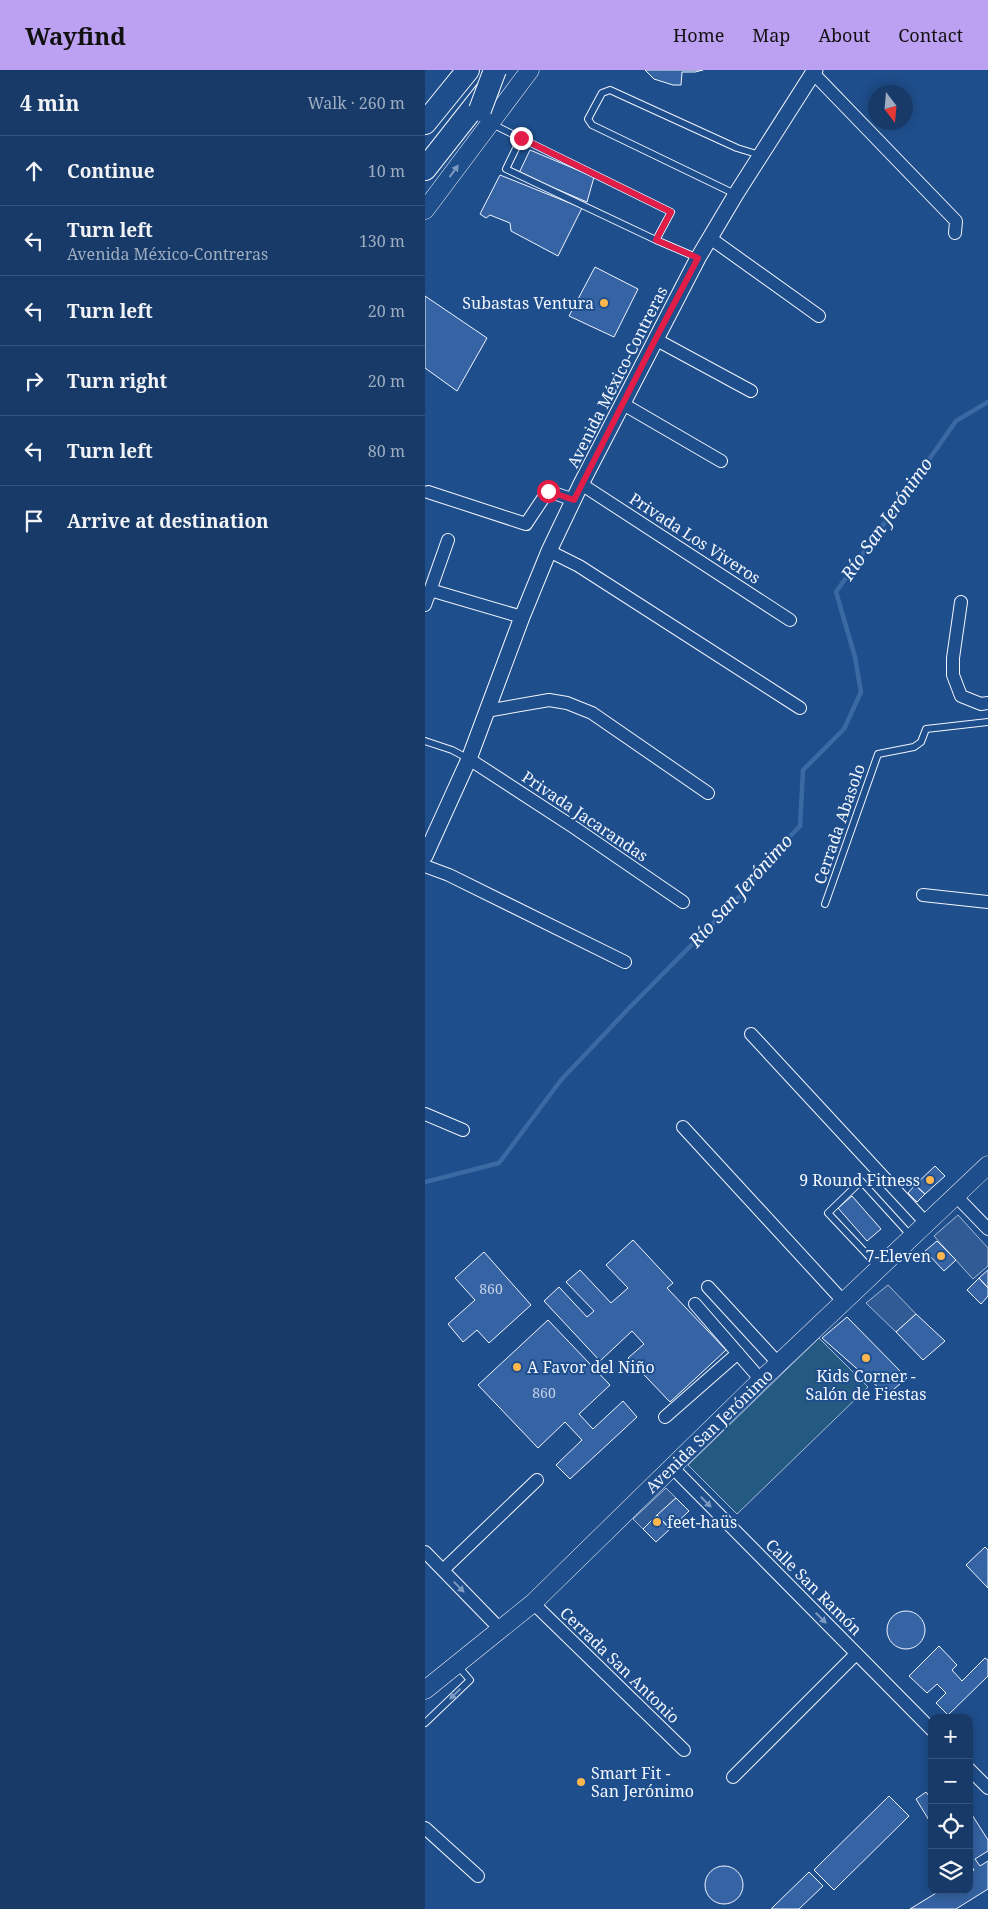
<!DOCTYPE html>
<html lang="en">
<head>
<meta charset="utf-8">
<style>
  body { margin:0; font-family:"Noto Serif",serif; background:#20416f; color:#f1f3f6 }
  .controls { position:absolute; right:15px; bottom:15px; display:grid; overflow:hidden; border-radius:10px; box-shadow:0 2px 12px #0003 }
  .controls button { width:45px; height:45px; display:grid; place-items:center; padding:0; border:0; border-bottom:1px solid #36547d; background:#173a69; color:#f1f3f6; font:25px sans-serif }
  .compass { position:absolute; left:443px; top:15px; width:45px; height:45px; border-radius:50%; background:#173a69; box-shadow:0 2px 12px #0003; rotate:164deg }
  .stop { position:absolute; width:15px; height:15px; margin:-11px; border:4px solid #e11d48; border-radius:50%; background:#fff }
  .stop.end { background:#e11d48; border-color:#fff; box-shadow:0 1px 5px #0008 }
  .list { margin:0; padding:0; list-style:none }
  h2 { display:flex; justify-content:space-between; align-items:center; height:65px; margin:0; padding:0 20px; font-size:21px }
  h2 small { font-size:16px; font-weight:400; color:#9eadc0 }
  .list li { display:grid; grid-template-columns:32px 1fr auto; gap:15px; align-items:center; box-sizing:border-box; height:70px; padding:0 20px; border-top:1px solid #36547d }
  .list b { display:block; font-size:19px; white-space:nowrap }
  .list p { margin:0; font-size:16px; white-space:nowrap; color:#9eadc0 }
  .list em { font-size:16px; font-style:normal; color:#9eadc0 }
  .icon { flex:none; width:28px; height:28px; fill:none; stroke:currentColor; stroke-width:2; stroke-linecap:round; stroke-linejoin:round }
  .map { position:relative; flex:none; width:563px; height:1839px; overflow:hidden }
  header { display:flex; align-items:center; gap:30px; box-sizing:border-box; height:70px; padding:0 25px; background:#bca0f2; color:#111 }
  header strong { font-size:24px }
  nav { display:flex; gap:28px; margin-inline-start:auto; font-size:18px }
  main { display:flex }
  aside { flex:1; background:#173a69 }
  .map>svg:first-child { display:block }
</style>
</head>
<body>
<header>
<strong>Wayfind</strong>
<nav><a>Home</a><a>Map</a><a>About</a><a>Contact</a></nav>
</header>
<main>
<aside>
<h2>4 min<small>Walk · 260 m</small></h2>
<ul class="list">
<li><svg class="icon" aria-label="ahead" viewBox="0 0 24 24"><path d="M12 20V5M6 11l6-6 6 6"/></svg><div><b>Continue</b></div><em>10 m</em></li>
<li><svg class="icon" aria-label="left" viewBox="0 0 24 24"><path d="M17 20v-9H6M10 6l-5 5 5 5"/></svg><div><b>Turn left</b><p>Avenida México-Contreras</p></div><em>130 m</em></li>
<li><svg class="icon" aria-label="left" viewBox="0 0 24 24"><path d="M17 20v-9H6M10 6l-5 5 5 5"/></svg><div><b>Turn left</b></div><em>20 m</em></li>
<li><svg class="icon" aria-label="right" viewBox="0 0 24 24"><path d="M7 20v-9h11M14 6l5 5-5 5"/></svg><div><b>Turn right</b></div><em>20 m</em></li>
<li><svg class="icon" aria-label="left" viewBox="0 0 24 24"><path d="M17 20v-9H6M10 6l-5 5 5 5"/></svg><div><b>Turn left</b></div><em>80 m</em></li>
<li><svg class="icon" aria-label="arrive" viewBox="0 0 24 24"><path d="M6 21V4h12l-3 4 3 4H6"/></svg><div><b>Arrive at destination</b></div></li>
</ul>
</aside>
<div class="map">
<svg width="563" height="1839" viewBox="0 0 563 1839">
  <rect width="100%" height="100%" fill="#1f4e8c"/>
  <path fill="#245a82" stroke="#a8bbd7" d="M394,1268l49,49 -131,127 -49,-49z"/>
  <path fill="#305b95" stroke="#a8bbd7" d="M533,1145l30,33v18l-15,13 -39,-43z
    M463,1215l28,29 -20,18 -30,-29z
    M241,1418l10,10 -33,31 -10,-10z"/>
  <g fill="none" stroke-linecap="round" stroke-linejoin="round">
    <path stroke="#3b69a3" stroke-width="4.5" d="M0,1112l74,-19 62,-83 69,-73 118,-119 22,-31 30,-31 3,-56 41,-41 17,-37 -6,-35 -19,-65 120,-171 32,-19"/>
  </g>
  <path fill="#3563a3" stroke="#f2f6ff" d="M220,0h58l-8,2h-13l-1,13h-8l-19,-6z
    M105,80l64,27 -7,25 -68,-29z
    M75,105l82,33 -24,48 -47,-25 -1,-8 -20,-8 -4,3 -6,-4z
    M170,197l43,22 -24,48 -45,-21z
    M0,226l62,42 -30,53 -32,-23z
    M510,1096l10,10 -20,18 -10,-9z
    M490,1115l10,9 -8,8 -9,-9z
    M427,1126l29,33 -14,12 -29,-33z
    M208,1170l40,43 -6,5 59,62 -56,52 -42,-44 16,-14 -12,-13 -32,30 -56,-60 15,-14 28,30 7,-6 -28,-29 14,-12 31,33 17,-15 -22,-23z
    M512,1171l19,19 -12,11 -19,-20z
    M59,1182l47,53 -42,38 -12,-13 -14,12 -15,-18 27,-24 -20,-22z
    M563,1200v18l-9,-10z
    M554,1208l9,10v8l-7,8 -14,-14z
    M491,1244l29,27 -22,19 -27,-28z
    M422,1247l60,61 -20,17 -65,-57z
    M123,1250l62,65 -31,29 14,15 30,-28 14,16 -67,62 -14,-14 26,-25 -17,-18 -27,26 -60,-63z
    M251,1428l13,13 -19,18 -13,-14z
    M232,1445l13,14 -14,13 -13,-13z
    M560,1477l3,3v38l-22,-23z
    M462 1560a19 19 0 1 1 38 0a19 19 0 1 1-38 0Z
    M514,1576l18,19 -5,5 10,11 23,-23 3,2v16l-40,39 -12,-12 10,-10 -9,-9 -10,9 -18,-17z
    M501,1722l6,8v25l-16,-26z
    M464,1726l20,20 -75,74 -20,-20z
    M544,1740l19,30v11l-13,8 5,7 8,-5v28l-32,20h-46l31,-19h28v-17l5,-3 -5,-8z
    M280 1815a19 19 0 1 1 38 0a19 19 0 1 1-38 0Z
    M384,1802l14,14 -24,23h-28z"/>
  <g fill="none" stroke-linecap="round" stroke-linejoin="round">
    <defs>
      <path id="service" d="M67,54l179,88 -15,28
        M96,68l-15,31 150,71 42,18
        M310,124l-143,-69 -4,-6 14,-26 8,-3 127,58 23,7
        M0,671l27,9 17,9
        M400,834l53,-150 36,-7 7,-5 5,-13 62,-7
        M453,1196l-50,-53 33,-32 50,55
        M0,1653l45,-43 -12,-14"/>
      <path id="minor" d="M388,3l143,148 -1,12
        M285,168l109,78
        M230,269l96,52
        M198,334l98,57
        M156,414l209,136
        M3,422l98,32 22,-33 26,9
        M124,481l30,15 221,142
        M5,520l92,27
        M536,532l-8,56v17l8,21 20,8 7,-1
        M0,535l23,-65
        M61,641l63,-11 18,3 25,10 116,80
        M44,689l106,69 108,74
        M0,796l24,9 176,87
        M498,825l65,7
        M326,964l175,189
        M0,1044l38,16
        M258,1057l160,174
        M531,1126l32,33
        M283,1217l70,76
        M270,1234l66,76
        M240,1347l73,-64
        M247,1397l260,263
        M0,1482l76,78
        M18,1500l94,-90
        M108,1533l151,147
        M544,1699l19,19
        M308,1707l123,-123
        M0,1758l53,48"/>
      <path id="tertiary" d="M0,786l44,-97 53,-142 27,-66 32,-67 117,-226 38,-64 79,-124"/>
      <path id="secondary" d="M0,140l105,-140
        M0,1620l108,-87 228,-223 227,-215"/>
      <path id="motorway" d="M0,53l43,-53
        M0,99l63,-80"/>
    </defs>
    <use href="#service" stroke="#f2f6ff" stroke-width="8"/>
    <use href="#minor" stroke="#f2f6ff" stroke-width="14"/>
    <use href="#tertiary" stroke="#f2f6ff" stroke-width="17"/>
    <use href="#secondary" stroke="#f2f6ff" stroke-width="19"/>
    <use href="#motorway" stroke="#f2f6ff" stroke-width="24"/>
    <use href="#service" stroke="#1f4e8c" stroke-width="6"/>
    <use href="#minor" stroke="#1f4e8c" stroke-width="12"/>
    <use href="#tertiary" stroke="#1f4e8c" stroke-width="15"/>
    <use href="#secondary" stroke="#1f4e8c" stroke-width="18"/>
    <use href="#motorway" stroke="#1f4e8c" stroke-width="22"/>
    <defs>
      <path id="motorway-bridge" d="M55,40l15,-40"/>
    </defs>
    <use href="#motorway-bridge" stroke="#f2f6ff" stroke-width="24" stroke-linecap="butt"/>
    <use href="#motorway-bridge" stroke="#1f4e8c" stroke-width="22"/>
  </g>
  <defs><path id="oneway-solid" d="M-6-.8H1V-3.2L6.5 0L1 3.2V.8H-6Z" transform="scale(1.25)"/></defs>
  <g fill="#7e9ac0">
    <use href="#oneway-solid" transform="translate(29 101) rotate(-54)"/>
    <use href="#oneway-solid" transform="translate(281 1432) rotate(45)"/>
    <use href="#oneway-solid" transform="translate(34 1517) rotate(46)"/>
    <use href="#oneway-solid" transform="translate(396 1548) rotate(45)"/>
    <use href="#oneway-solid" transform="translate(30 1624) rotate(136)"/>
  </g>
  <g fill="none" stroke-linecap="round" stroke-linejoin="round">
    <path stroke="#e11d48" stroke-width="6" d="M96,68l150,74 -15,28 42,18 -43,82 -81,160 -26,-9"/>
  </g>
  <g fill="#ffb74d" stroke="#1f4e8c" stroke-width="2">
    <circle cx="179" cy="233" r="5"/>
    <circle cx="505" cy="1110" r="5"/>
    <circle cx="516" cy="1186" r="5"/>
    <circle cx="441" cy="1288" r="5"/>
    <circle cx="92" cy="1297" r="5"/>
    <circle cx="232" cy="1452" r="5"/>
    <circle cx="156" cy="1712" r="5"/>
  </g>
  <g text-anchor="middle" stroke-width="4" stroke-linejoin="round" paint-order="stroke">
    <g font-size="14" fill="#c3d1e8">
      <text x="66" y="1224">860</text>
      <text x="119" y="1328">860</text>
    </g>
    <g font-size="16" fill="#f2f6ff" stroke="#1f4e8c" text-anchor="end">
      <text x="169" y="239">Subastas Ventura</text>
      <text x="495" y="1116">9 Round Fitness</text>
      <text x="506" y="1192">7-Eleven</text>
      <text x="102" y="1303" text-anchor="start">A Favor del Niño</text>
      <text x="441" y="1312" text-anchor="middle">Kids Corner -<tspan x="441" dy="18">Salón de Fiestas</tspan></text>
      <text x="242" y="1458" text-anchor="start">feet-haüs</text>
      <text x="166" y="1709" text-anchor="start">Smart Fit -<tspan x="166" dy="18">San Jerónimo</tspan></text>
    </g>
    <g font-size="16" fill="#f2f6ff" stroke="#1f4e8c">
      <text transform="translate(192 307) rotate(-63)" y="6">Avenida México-Contreras</text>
      <text transform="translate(270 468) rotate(33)" y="6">Privada Los Viveros</text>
      <text transform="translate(160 746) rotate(34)" y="6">Privada Jacarandas</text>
      <text transform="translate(414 754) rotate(-71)" y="6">Cerrada Abasolo</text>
      <text transform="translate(284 1361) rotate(-44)" y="6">Avenida San Jerónimo</text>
      <text transform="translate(389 1517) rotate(45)" y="6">Calle San Ramón</text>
      <text transform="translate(195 1595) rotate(44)" y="6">Cerrada San Antonio</text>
    </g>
    <g font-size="18" font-style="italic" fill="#f2f6ff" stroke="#1f4e8c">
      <text transform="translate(462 449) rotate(-55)" y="6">Río San Jerónimo</text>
      <text transform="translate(316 821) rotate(-48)" y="6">Río San Jerónimo</text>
    </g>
  </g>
</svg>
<div class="controls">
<button>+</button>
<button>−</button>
<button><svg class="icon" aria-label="locate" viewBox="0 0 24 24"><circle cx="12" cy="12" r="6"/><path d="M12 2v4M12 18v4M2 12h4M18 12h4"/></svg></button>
<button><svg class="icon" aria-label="layers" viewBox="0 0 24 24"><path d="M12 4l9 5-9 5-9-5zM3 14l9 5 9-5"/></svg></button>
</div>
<svg class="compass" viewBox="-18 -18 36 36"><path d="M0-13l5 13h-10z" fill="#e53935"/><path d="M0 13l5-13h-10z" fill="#9eadc0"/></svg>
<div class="stop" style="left:123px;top:421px"></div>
<div class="stop end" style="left:96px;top:68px"></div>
</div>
</main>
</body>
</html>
